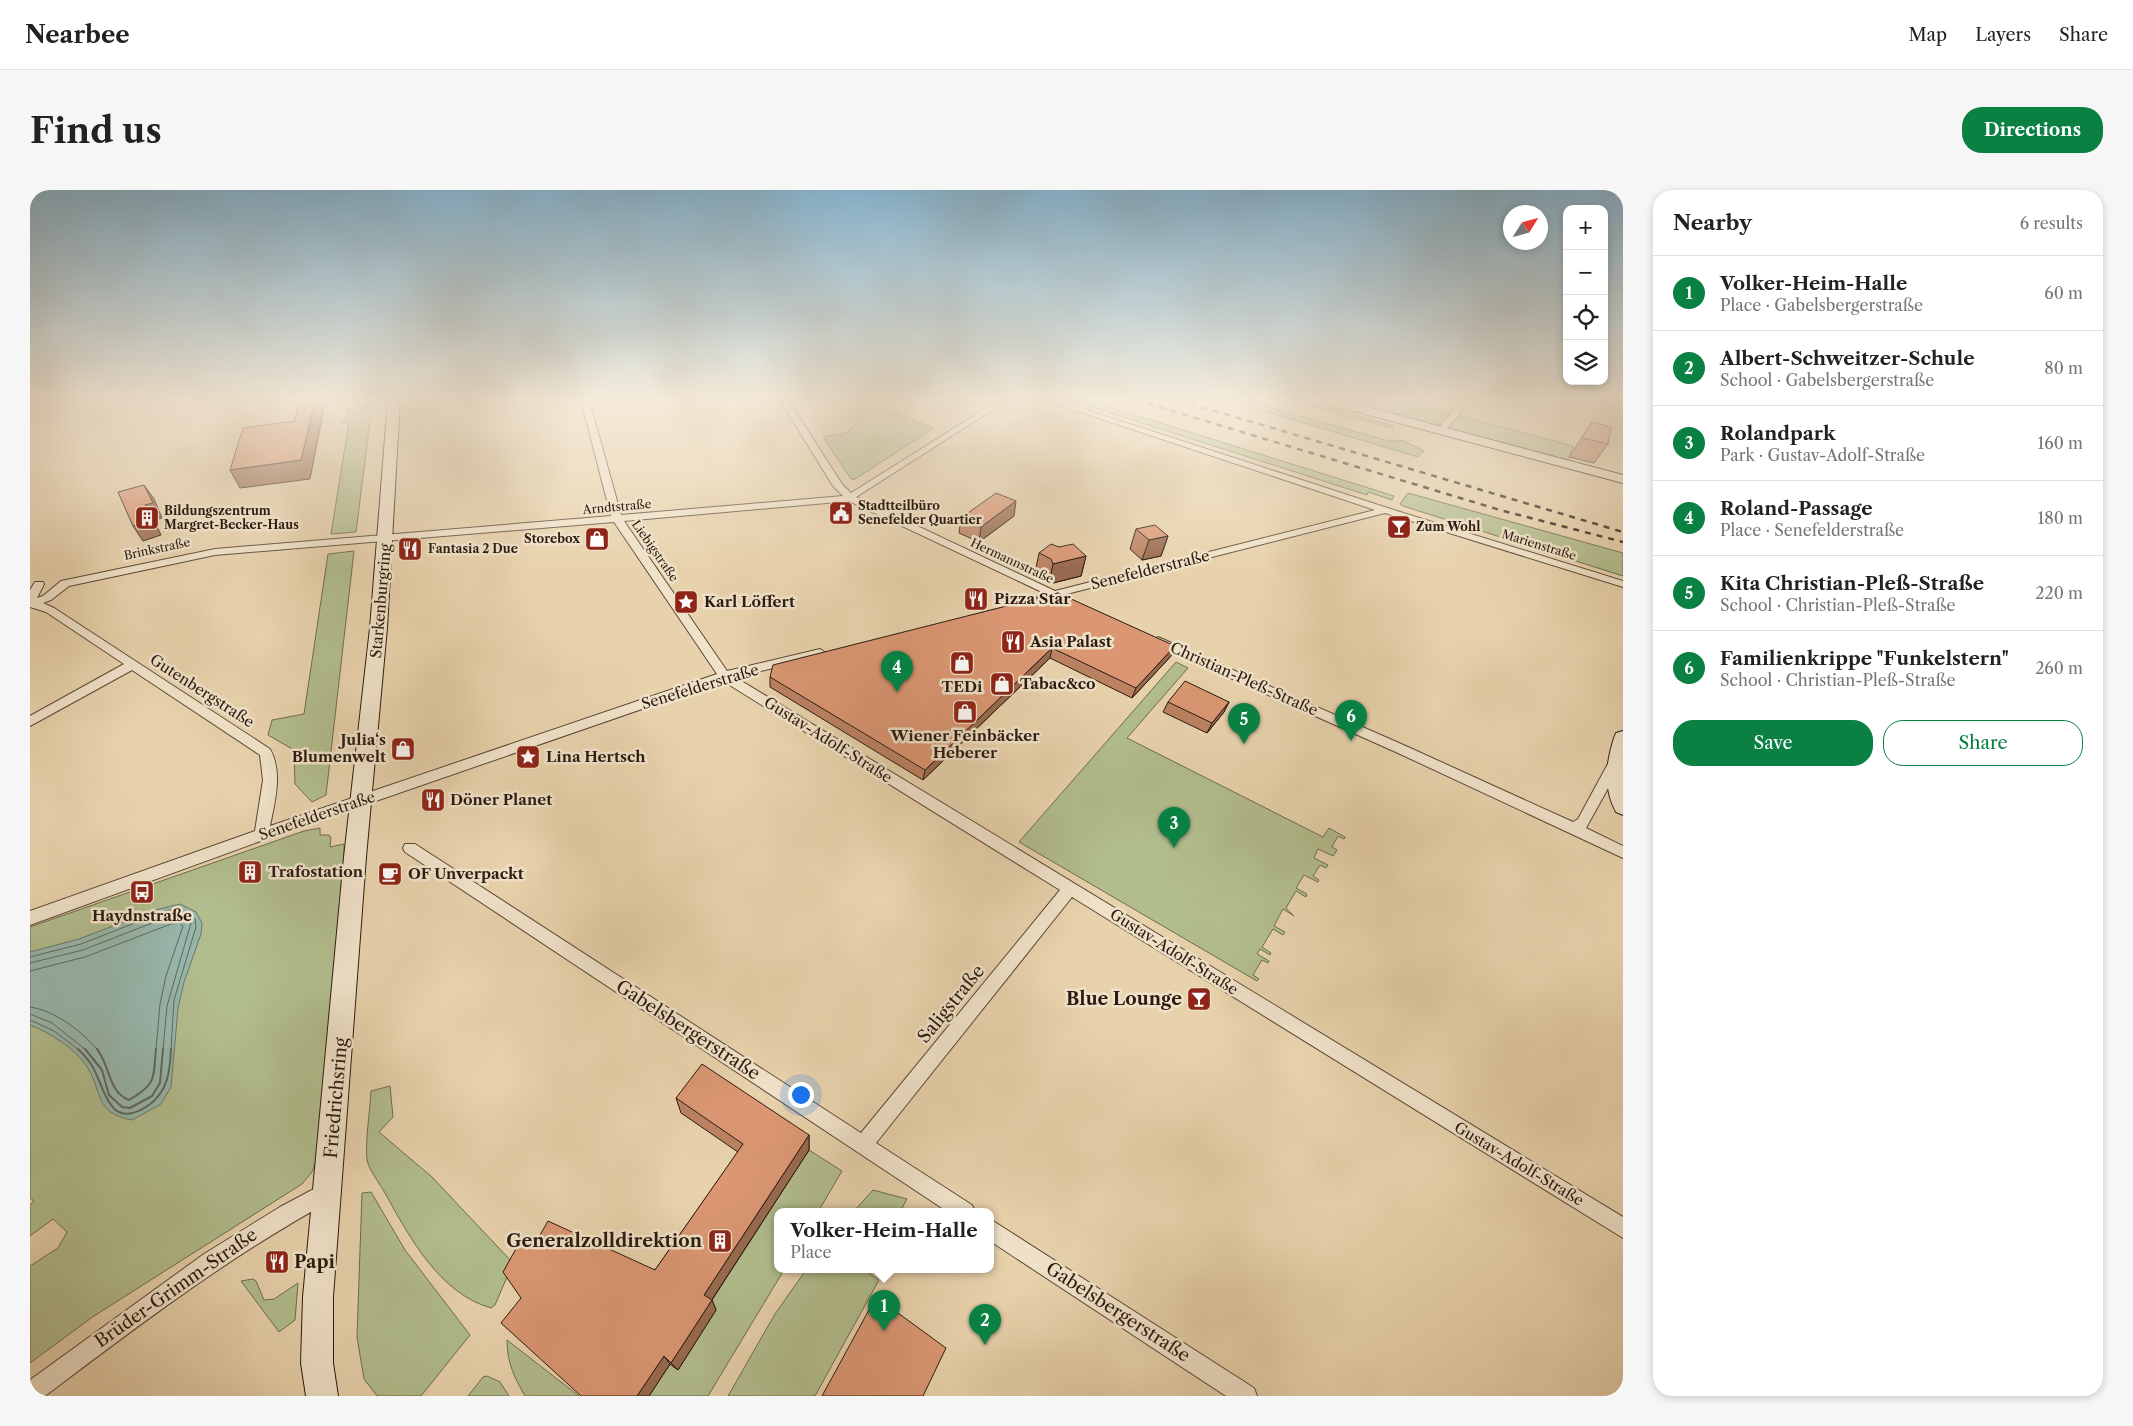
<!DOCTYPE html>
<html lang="en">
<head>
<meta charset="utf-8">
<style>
  body { margin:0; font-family:"Libre Caslon Text",serif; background:#f6f6f6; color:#222 }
  .controls { position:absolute; right:15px; top:15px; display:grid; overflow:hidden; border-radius:10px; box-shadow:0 2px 8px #0003 }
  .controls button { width:45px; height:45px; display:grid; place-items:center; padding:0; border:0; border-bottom:1px solid #e0e0e0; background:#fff; color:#222; font:25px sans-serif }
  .compass { position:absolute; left:1473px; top:15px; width:45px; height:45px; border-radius:50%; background:#fff; box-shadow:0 2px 8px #0003; rotate:53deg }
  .you { position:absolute; left:770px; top:904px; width:18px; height:18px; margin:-12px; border:4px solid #fff; border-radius:50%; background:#1a73e8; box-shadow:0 0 0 8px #1a73e833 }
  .badge { display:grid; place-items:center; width:32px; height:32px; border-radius:50%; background:#0b8043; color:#fff; font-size:16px; font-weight:700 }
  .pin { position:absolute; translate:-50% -41px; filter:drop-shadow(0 1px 2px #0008) }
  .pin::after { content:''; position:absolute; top:26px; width:18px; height:15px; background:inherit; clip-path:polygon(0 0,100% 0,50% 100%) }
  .popup { position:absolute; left:744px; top:1018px; width:220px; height:65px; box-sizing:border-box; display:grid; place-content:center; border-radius:10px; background:#fff; filter:drop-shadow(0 1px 4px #0005); font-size:16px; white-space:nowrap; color:#767676 }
  .popup b { font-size:19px; color:#222 }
  .popup::after { content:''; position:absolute; left:50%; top:100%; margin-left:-10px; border:10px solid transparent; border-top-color:#fff }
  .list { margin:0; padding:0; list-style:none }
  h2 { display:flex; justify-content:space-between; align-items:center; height:65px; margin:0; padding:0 20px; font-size:21px }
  h2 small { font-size:16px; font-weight:400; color:#767676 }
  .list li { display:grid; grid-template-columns:32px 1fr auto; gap:15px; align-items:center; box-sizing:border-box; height:75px; padding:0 20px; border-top:1px solid #e0e0e0 }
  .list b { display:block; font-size:19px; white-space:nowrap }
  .list p { margin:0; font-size:16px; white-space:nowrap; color:#767676 }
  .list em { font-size:16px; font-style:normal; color:#767676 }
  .actions { display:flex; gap:10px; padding:15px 20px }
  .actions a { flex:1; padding:11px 0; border:1px solid #0b8043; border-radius:20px; text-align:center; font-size:18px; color:#0b8043 }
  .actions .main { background:#0b8043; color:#fff }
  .icon { flex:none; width:28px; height:28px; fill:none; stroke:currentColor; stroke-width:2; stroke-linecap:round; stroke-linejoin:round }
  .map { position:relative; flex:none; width:1593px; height:1206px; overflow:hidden; border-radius:20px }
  header { display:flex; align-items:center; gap:30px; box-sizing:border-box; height:70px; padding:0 25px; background:#fff; border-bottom:1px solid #e0e0e0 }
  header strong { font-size:24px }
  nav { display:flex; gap:28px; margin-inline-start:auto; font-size:18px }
  .intro { display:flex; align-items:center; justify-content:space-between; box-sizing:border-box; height:120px; padding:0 30px }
  h1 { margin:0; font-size:35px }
  .button { padding:12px 22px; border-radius:20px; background:#0b8043; color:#fff; font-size:18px; font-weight:700 }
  main { display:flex; gap:30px; padding:0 30px }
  aside { flex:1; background:#fff; border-radius:20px; box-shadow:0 2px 8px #0003 }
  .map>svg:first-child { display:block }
</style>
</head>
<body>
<header>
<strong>Nearbee</strong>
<nav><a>Map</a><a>Layers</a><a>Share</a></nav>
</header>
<div class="intro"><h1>Find us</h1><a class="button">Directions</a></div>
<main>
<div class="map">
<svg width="1593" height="1206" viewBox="0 0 1593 1206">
  <rect width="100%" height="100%" fill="#e8d2ac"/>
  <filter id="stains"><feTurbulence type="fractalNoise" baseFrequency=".004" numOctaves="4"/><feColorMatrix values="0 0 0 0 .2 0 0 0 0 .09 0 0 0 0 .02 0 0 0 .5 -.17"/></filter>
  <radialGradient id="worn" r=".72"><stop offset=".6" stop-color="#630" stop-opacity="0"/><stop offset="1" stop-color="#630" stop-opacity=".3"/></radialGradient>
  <path fill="#b2bd8d" stroke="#6e6c4e" d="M1040,210h17l307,96 -2,4 -24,-8 -1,3z
    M1197,210h15l147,41h15l20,10 -6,6z
    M1357,210h25l37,13 124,33 -5,14 -189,-50z
    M1279,212l3,1 82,23 -7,1 -87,-24z
    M342,215l-16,127 -25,2 18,-112 -9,1 9,-9 -3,-5z
    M840,215l64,23 -79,51h-4l-28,-42 24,-4z
    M1378,303l215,60v23l-220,-70 -3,-2z
    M324,361l-28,244 -14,7 -17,-18 -1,-34 -26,-15 4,-15 32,-6 24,-160z
    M1146,472l12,6 -61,70 196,99 6,-9 16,9 -1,2 -6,-3 -6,11 5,3 -4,6 -15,-7 -4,9 14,7 -2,3 -6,-3 -7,11 6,4 -1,2 -14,-7 -8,13 11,6 -1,3 -10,-6 -10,17 8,8 -11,-7 -9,17 11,6 -2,3 -10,-6 -11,18 9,6 -1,2 -10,-6 -3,5 12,7 -1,2 -6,-3 -9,15 6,4 -2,2 -238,-139z
    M290,638v7h9l2,3 -1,9 14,-3v28l-28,289 -4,11 -10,12 -208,132 -64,47v-97l28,-18 9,-16 -14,-13 -23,17v-31l4,-4 -4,-3v-271l274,-96z
    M360,896l3,31 -14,15 53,45 81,86 -18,42 -4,3c-52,-15 -81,-70 -106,-115 -5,-9 -16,-23 -18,-33 -2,-18 3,-50 4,-69z
    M779,960l33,21 -24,41h-40v58h6l-76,126h-59l21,-32 8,6 31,-66z
    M843,1000l34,9 -7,13h-47z
    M341,1002l34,58 65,85 -49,61h-44l-13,-17 -7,-42 5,-144z
    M776,1080h62l-1,2 12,8 -64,116h-87l47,-82z
    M223,1089l3,2 8,19 10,-1 24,-16 -3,37 -16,12 -38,-51z
    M477,1150l72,56h-54c-11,-19 -18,-34 -18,-56z
    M457,1186l13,6 9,14h-41l15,-19z"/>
  <path fill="#97b7ac" stroke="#6b786e" d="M150,714l16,8 6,11 -1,11 -17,48 -6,26 -7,79 -10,17 -29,16c-39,-7 -29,-30 -46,-55 -12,-17 -37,-33 -56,-40v-73l49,-13 76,-29z"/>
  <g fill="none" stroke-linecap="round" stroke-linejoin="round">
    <path stroke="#60685e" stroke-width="1" d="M0,767l51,-13 87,-34 21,3 6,6 1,8 -22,73 -3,50
      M0,773l53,-13 87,-34h13l8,7 -24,83 -4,44
      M0,781l55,-14 86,-33 8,-1 4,3 -17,50 -6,28 -4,46
      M0,817c26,4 51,24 68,43
      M0,824l22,9 34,27
      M0,830l24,11 25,19"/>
    <path stroke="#60685e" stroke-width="2" d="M48,859c5,5 9,9 13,15 15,24 17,69 58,41 19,-14 21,-34 22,-56
      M55,859l17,21 7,25 13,12 8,1 22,-12 8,-13 3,-34
      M67,859c13,16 11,43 32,51 28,-16 24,-21 27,-51"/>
    <defs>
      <path id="street" d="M551,210h8l32,115 222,-19 -10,-10 -53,-86h8l54,84 9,9 148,-93h9l-152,97 199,94 320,-81 -331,-110h12l341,111 226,70v6l-238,-74 -342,87 -6,-3 7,-4 -195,-92 -225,20 103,150 93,-22 6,4 -6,4 -85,20 888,540v21l-551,-341 -196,246 96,62 3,7h-27l-543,-360 -2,-4 2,-4h10l446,289 199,-243 -337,-209 -457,158 -236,86v-14l225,-80 8,-51 -3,-25 -128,-85 -102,56v-10l94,-52 -78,-52 -16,-5v-17l5,-8h8l1,2 -7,14 6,-2 18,-15 154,-32 396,-33zM584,332l103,152 -447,152c5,-25 13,-54 0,-77l-216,-141 -11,-5 8,-3 18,-14 146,-31z
        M1432,210h8l-26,33h-6v-4z
        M1128,447l250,110 165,75 5,-3 32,-59h10l2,3 -36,65 37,18v12l-225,-105 -244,-109 -2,-3z
        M297,992l7,3 3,7 -3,7c-103,56 -195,126 -289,197h-15v-16l174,-126 76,-47z
        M960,1029l264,169 3,8h-31l-236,-155z"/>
      <path id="secondary" d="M358,210h12l-13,228 -21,229 -33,440v66l5,33h-32l-5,-33 2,-66 41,-440 26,-229z
        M1292,210h19l282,75v8l-299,-80z
        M1593,541v84l-7,-3c-13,-24 -10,-49 -2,-74l2,-5z"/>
    </defs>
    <use href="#street" stroke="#5a4837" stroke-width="2"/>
    <use href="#secondary" stroke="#2a1a10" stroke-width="2"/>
    <use href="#street" fill="#f0e2c9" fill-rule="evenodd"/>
    <use href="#secondary" fill="#f0e2c9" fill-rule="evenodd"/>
    <path stroke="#2a1a10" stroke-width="2.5" stroke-dasharray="6 6" stroke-linecap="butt" d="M1106,210l364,110 123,32
      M1148,210l445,132"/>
  </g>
  <path fill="#bc8263" stroke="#2a1a10" d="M1562,232l16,22 -14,19 -25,-6z
    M984,326l-35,26 -20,-9 2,-15z
    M1106,339l32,7 -7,20 -19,4 -12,-11z
    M1029,357l27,9 -5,20 -32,8 -2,-5 -12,-6 4,-20z
    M1028,403l113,63 -39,42 -82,-40 -127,122 -153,-93v-10z
    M1138,512h61l-5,10 -17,21 -44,-21z
    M646,908l133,37v15l-97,150 4,10 -38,60 -8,-6 -21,32h-68l-60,-98 15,-56 119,28 83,-118 -57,-39z"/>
  <path fill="#996a50" stroke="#2a1a10" d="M285,210h16l-1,2 -5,1 -15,76 -70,9 -10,-18 71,-10z
    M114,295l10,14 8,19 -8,2 7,15 -18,6 -10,-15 12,-21z
    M986,311l-2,15 -35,26 2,-15z
    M1138,346l-7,20 -19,4 7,-20z
    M1056,366l-5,20 -32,8 4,-20z
    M1145,456l-4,10 -39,42 4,-10z
    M1022,458l-2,10 -127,122 2,-10z
    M1199,512l-5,10 -17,21 5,-10z
    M779,945v15l-100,154 -5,-9z
    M682,1110l4,10 -38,60 -7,-7z
    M634,1166l6,8 -21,32h-12z"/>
  <path fill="#db9773" stroke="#2a1a10" d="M270,210h15l-14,60 -71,10 13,-42 52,-7z
    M1562,232l19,5 -3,17 -26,-6z
    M114,295l9,18 -8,2 7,15 -19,6 -15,-34z
    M966,303l20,8 -35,26 -20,-9z
    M1125,335l13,11 -19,4 -13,-11z
    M1021,354l8,3 14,-3 13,12 -33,8 -2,-5 -12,-6z
    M1028,403l117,53 -39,42 -84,-40 -127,122 -155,-93 3,-12z
    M1155,491l44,21 -17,21 -44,-21z
    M672,874l107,71 -105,160 8,5 -41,63 -7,-7 -27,40h-56l-80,-73 20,-25 -18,-26 19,-34 14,4 12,-21 107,49 88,-126 -67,-46z
    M846,1107l70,51 -23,48h-101z"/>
  <linearGradient id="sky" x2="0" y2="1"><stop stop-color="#87b5d0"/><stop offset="0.55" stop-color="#f5ebda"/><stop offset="1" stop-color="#f5ebda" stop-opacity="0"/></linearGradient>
  <rect width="1593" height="379" fill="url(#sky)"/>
  <defs>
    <symbol id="civic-square" viewBox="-11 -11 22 22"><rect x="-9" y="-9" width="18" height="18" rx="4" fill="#8f2418" stroke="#f0e2c9"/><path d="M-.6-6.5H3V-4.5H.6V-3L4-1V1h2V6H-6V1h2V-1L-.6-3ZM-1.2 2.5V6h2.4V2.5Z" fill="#fff"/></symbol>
    <symbol id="building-square" viewBox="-11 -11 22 22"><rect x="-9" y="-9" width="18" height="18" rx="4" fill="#8f2418" stroke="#f0e2c9"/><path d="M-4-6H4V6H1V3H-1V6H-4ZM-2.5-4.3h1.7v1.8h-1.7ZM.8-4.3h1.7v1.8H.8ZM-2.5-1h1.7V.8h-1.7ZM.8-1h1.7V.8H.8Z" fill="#fff"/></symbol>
    <symbol id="bar-square" viewBox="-11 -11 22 22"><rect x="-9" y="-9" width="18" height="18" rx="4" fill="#8f2418" stroke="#f0e2c9"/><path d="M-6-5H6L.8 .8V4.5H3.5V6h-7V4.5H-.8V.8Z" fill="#fff"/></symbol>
    <symbol id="shop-square" viewBox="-11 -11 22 22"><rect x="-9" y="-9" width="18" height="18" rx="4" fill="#8f2418" stroke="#f0e2c9"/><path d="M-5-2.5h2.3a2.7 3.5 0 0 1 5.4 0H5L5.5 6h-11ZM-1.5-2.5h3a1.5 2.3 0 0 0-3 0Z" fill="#fff"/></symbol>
    <symbol id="restaurant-square" viewBox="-11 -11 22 22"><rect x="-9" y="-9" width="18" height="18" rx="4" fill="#8f2418" stroke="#f0e2c9"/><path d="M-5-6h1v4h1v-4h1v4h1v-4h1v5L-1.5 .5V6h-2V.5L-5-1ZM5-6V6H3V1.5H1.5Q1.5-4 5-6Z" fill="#fff"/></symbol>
    <symbol id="sight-square" viewBox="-11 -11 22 22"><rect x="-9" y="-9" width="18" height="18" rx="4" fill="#8f2418" stroke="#f0e2c9"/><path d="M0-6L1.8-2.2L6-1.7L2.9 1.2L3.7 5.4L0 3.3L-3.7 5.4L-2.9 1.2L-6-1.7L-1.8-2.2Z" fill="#fff"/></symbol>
    <symbol id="cafe-square" viewBox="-11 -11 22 22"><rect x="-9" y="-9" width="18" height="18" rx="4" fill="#8f2418" stroke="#f0e2c9"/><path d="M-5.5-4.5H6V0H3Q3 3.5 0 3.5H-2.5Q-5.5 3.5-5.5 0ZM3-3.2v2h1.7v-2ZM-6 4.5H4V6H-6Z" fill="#fff"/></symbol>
    <symbol id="bus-square" viewBox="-11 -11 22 22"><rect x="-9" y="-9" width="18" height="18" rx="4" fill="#8f2418" stroke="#f0e2c9"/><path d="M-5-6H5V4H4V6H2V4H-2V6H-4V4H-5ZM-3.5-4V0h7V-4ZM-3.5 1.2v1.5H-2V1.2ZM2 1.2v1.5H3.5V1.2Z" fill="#fff"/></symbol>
  </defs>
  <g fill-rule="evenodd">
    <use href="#civic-square" x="797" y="309" width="28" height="28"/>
    <use href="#building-square" x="103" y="314" width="28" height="28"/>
    <use href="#bar-square" x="1355" y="323" width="28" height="28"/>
    <use href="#shop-square" x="553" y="335" width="28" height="28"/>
    <use href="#restaurant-square" x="366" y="345" width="28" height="28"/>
    <use href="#restaurant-square" x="932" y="395" width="28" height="28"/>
    <use href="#sight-square" x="642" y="398" width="28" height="28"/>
    <use href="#restaurant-square" x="969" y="438" width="28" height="28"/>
    <use href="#shop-square" x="918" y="459" width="28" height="28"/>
    <use href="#shop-square" x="958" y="480" width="28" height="28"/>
    <use href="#shop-square" x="921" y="508" width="28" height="28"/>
    <use href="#shop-square" x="359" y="545" width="28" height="28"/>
    <use href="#sight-square" x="484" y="553" width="28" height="28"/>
    <use href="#restaurant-square" x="389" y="596" width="28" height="28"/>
    <use href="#building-square" x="206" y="668" width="28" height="28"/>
    <use href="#cafe-square" x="346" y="670" width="28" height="28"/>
    <use href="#bus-square" x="98" y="688" width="28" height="28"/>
    <use href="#bar-square" x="1155" y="795" width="28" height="28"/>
    <use href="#building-square" x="676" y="1037" width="28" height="28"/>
    <use href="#restaurant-square" x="233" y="1058" width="28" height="28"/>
  </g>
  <g text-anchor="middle" stroke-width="5" stroke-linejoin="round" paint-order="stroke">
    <g font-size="12" font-weight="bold" fill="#2a1a10" stroke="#f0e2c9" text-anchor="start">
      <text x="828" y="320">Stadtteilbüro<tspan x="828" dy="14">Senefelder Quartier</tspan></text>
      <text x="134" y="325">Bildungszentrum<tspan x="134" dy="14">Margret-Becker-Haus</tspan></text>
      <text x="1386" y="341">Zum Wohl</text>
      <text x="550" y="353" text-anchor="end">Storebox</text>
      <text x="398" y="363">Fantasia 2 Due</text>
    </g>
    <g font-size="12" fill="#2a1a10" stroke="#f0e2c9">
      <text transform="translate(587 317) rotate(-5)" y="4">Arndtstraße</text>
      <text transform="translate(1509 355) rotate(17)" y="4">Marienstraße</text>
      <text transform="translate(127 359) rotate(-12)" y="4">Brinkstraße</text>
      <text transform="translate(625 361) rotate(55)" y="4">Liebigstraße</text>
      <text transform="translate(982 371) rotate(25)" y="4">Hermannstraße</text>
    </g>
    <g font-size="15" fill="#2a1a10" stroke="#f0e2c9">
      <text transform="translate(1120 380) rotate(-14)" y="5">Senefelderstraße</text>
      <text transform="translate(351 411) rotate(-85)" y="5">Starkenburgring</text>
      <text transform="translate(1214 489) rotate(24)" y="5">Christian-Pleß-Straße</text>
      <text transform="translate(670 497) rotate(-17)" y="5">Senefelderstraße</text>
      <text transform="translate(172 501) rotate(33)" y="5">Gutenbergstraße</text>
      <text transform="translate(798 550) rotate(32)" y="5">Gustav-Adolf-Straße</text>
      <text transform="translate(287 626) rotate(-19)" y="5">Senefelderstraße</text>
      <text transform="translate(1144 762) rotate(32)" y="5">Gustav-Adolf-Straße</text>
      <text transform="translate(1489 974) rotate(31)" y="5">Gustav-Adolf-Straße</text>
    </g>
    <g font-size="15" font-weight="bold" fill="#2a1a10" stroke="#f0e2c9" text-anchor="start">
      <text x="964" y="414">Pizza Star</text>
      <text x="674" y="417">Karl Löffert</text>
      <text x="1000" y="457">Asia Palast</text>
      <text x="990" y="499">Tabac&amp;co</text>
      <text x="932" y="502" text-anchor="middle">TEDi</text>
      <text x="935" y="551" text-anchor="middle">Wiener Feinbäcker<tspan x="935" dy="17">Heberer</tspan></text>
      <text x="356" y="555" text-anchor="end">Julia‘s<tspan x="356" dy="17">Blumenwelt</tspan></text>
      <text x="516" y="572">Lina Hertsch</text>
      <text x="420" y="615">Döner Planet</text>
      <text x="238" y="687">Trafostation</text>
      <text x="378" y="689">OF Unverpackt</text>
      <text x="112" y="731" text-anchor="middle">Haydnstraße</text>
    </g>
    <g font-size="18" font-weight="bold" fill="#2a1a10" stroke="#f0e2c9" text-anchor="end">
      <text x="1152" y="815">Blue Lounge</text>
      <text x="672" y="1057">Generalzolldirektion</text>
      <text x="264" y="1078" text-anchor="start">Papi</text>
    </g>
    <g font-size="18" fill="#2a1a10" stroke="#f0e2c9">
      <text transform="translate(921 814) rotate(-51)" y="6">Saligstraße</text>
      <text transform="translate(658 840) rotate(33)" y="6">Gabelsbergerstraße</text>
      <text transform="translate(306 908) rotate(-85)" y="6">Friedrichsring</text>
      <text transform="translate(146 1098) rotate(-35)" y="6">Brüder-Grimm-Straße</text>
      <text transform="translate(1088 1122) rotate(33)" y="6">Gabelsbergerstraße</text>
    </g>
  </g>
  <rect width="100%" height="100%" filter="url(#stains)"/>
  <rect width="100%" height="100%" fill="url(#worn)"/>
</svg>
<div class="controls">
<button>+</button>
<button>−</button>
<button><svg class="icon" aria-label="locate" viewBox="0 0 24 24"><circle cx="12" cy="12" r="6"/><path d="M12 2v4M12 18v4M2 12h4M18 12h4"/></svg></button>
<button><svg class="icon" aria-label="layers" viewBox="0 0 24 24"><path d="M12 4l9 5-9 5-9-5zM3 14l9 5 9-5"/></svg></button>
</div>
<svg class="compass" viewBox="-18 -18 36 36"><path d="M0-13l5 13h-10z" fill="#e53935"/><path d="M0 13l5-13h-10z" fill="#767676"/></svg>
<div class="you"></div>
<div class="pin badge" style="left:854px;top:1141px">1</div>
<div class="popup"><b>Volker-Heim-Halle</b>Place</div>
<div class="pin badge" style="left:955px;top:1155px">2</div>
<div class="pin badge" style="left:1144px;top:658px">3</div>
<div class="pin badge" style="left:867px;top:502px">4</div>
<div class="pin badge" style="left:1214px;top:554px">5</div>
<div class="pin badge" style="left:1321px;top:551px">6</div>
</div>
<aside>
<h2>Nearby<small>6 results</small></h2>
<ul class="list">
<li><span class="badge">1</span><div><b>Volker-Heim-Halle</b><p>Place · Gabelsbergerstraße</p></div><em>60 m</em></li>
<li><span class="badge">2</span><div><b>Albert-Schweitzer-Schule</b><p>School · Gabelsbergerstraße</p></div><em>80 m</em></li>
<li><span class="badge">3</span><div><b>Rolandpark</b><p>Park · Gustav-Adolf-Straße</p></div><em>160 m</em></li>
<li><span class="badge">4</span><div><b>Roland-Passage</b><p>Place · Senefelderstraße</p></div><em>180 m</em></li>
<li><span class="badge">5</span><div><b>Kita Christian-Pleß-Straße</b><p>School · Christian-Pleß-Straße</p></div><em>220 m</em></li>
<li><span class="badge">6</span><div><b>Familienkrippe &quot;Funkelstern&quot;</b><p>School · Christian-Pleß-Straße</p></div><em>260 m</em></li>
</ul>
<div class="actions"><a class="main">Save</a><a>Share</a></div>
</aside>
</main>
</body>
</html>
